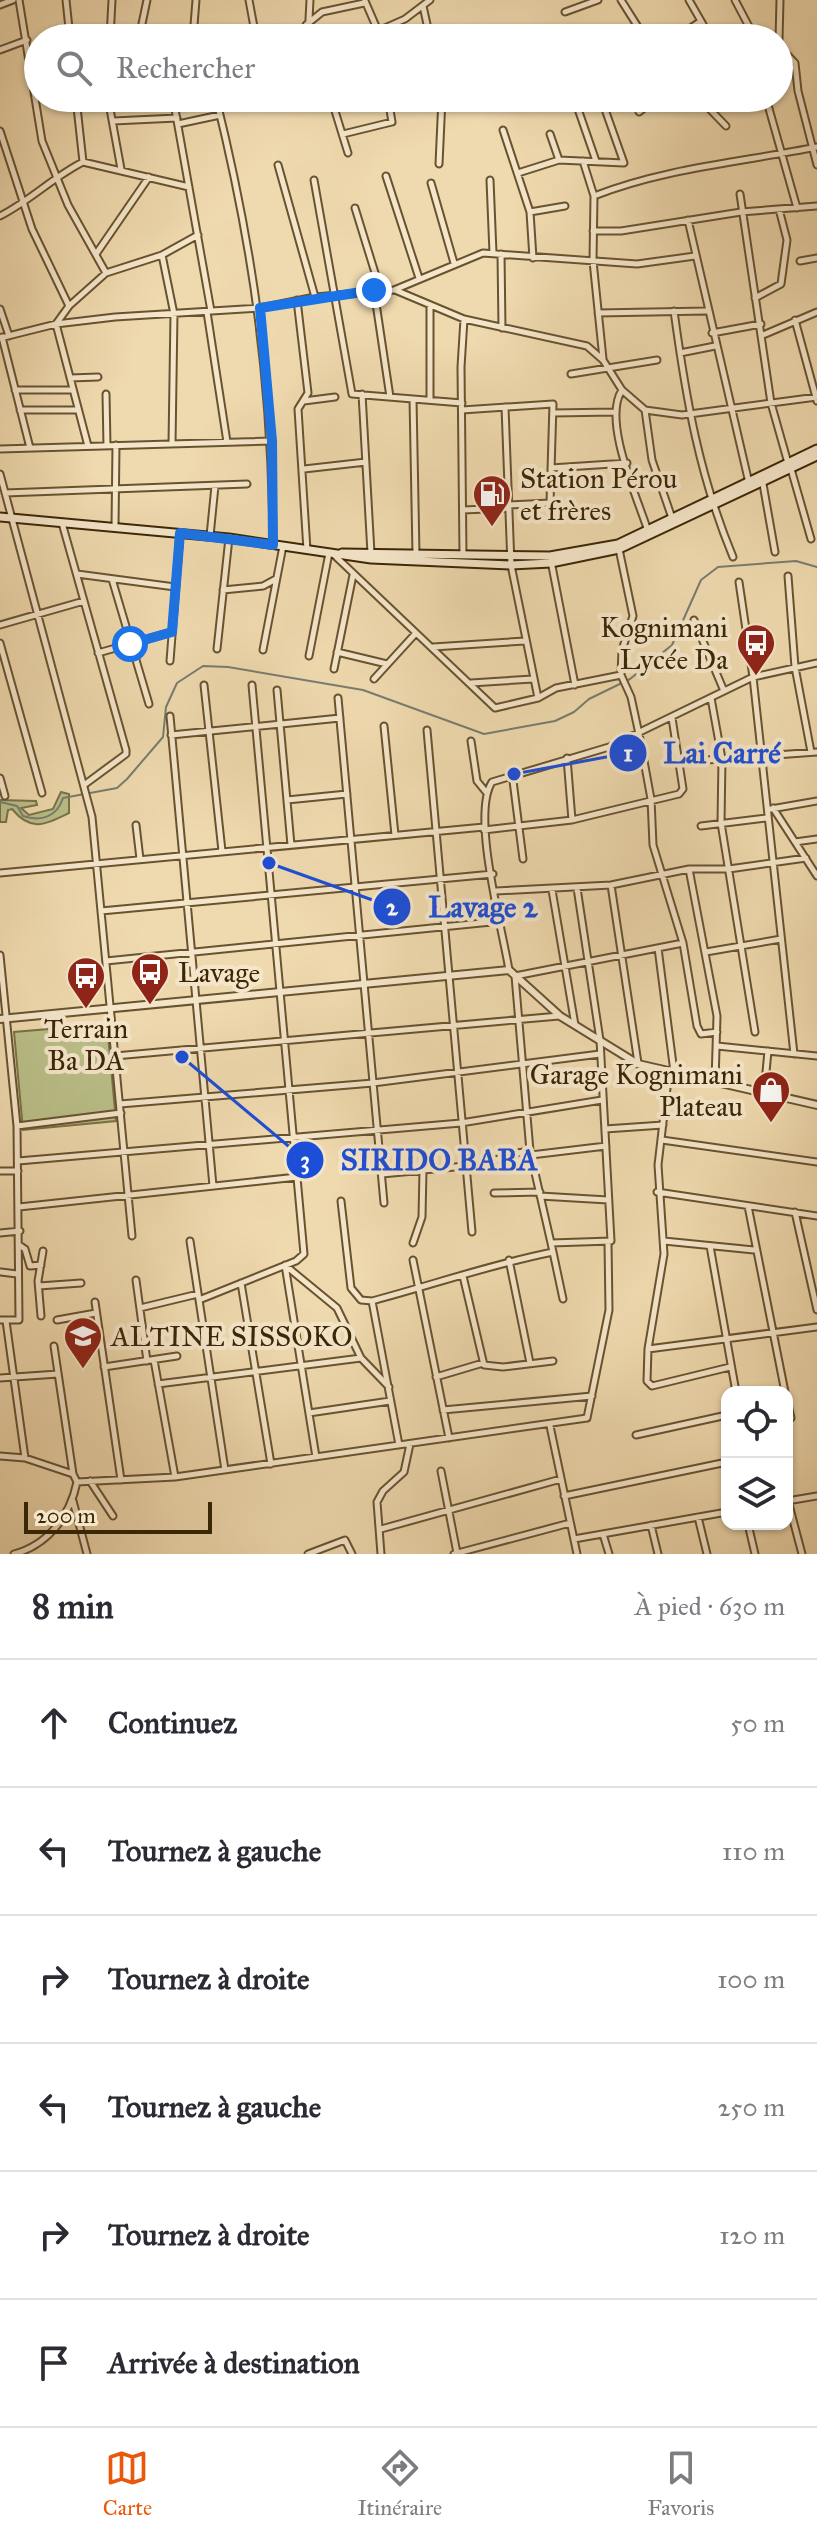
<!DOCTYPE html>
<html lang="fr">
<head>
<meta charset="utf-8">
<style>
  body { margin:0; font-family:"IM FELL Great Primer",serif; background:#f7f7f7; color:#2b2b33 }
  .controls { position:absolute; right:24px; bottom:24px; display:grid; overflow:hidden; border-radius:16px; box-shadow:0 2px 6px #0004 }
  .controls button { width:72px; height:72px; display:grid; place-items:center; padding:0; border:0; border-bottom:2px solid #e1e1e2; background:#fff; color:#2b2b33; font:40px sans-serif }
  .scale { position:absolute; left:24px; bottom:20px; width:188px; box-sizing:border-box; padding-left:8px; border:4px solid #3b2606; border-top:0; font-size:22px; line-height:28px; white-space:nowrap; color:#3b2606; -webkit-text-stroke:6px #f5e6ca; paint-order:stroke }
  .stop { position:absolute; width:24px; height:24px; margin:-18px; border:6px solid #1a73e8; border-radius:50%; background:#fff }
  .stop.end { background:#1a73e8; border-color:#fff; box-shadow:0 2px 8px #0008 }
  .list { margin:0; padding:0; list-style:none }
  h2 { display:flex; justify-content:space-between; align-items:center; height:104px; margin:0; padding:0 32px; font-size:34px }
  h2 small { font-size:26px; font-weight:400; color:#7c7c81 }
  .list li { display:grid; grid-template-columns:52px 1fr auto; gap:24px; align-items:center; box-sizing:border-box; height:128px; padding:0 32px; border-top:2px solid #e1e1e2 }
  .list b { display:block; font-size:30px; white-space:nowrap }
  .list em { font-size:26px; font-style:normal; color:#7c7c81 }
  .icon { flex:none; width:44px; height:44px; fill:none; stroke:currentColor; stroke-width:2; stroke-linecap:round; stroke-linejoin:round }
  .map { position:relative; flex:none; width:817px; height:1554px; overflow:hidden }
  .search { position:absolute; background:#fff; box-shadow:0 2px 6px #0004; left:24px; right:24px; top:24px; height:88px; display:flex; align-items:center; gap:20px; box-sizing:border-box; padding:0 28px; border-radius:44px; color:#7c7c81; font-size:30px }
  .sheet { height:872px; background:#fff }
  nav { display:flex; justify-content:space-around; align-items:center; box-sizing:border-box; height:112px; border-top:2px solid #e1e1e2; background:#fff; font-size:22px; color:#7c7c81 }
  nav a { display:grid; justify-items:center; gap:4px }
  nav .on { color:#ea580c }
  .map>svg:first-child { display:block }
</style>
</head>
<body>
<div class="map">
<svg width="817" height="1554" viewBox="0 0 817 1554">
  <rect width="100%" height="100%" fill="#efd9ae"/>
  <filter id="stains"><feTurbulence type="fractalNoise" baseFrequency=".0025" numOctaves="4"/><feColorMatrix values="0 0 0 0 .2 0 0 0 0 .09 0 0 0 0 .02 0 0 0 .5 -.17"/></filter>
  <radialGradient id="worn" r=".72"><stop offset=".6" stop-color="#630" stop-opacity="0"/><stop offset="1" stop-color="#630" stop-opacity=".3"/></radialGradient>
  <path fill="#babf89" stroke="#7a7248" stroke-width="2" d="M61,792l8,2v19c-25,12 -38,19 -57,-4l-4,1 -2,12h-6v-22l36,1 1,4 -16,3 8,7 24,-6z
    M107,1024l9,97 -93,9 -9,-98z"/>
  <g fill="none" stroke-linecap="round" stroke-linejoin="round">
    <path stroke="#777d70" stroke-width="2" d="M0,802l17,4 6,10c18,6 34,1 40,-18l54,-10 10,-9 36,-42 3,-30 11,-24 26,-17 25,1 135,23 121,44 71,-13 19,-9 15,-13 41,-20 42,-34 29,-65 17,-13 78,-6 21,6"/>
    <defs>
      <path id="minor" d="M19,0l23,141 26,64 38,68
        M66,0l4,38
        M249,0l7,38
        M621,0l24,38
        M689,0l20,35
        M735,0l20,38
        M365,1l13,30
        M0,5l13,-5
        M423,6l7,32
        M565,12l33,-12
        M306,25l16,-13 42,-9
        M110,38l2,-38
        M113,38l25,-5
        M139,38l8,-38
        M193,38l3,-38
        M308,38l2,-38
        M362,38l43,-19 25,-19
        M676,38l25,-17
        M779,40l1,-40
        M779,46l16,17 3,28 19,74
        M0,50l27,-10
        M76,98l7,64
        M108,98l13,71
        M173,98l38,213
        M216,98c38,154 56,287 57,447
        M331,98l17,55
        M699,98l27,28
        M766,98l31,110
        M334,103l13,-5
        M578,109l18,52
        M639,112l17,-14
        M113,121l64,-3
        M178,124l42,-9
        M503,130l27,82 3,46
        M0,131l32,98 37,77
        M343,134l49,-12 -4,-24
        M550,134l9,26
        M583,161l11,35 -1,65 10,98
        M439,164l3,-66
        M278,165l37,132
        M518,173l41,-13 65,3 -23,-65
        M386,176l33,102
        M314,180l38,214 110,9
        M490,180l3,73
        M431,183l23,80
        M740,194l31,209 17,60
        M594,196c71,-28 148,-34 223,-49
        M355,208l25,81
        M530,212l35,-6
        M0,216c30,-15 53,-39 83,-54l106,25
        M688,220l61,263
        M593,231h28l120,-19 76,-6
        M96,254l53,-77
        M501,254l1,74
        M162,255l12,59 -2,130
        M800,261l17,-3
        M374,290l16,107
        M395,290l69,29 123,27 16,14 19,30 23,20 37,5 135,-18
        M755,298l26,-14 6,-44 -8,-31
        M297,300l11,93 -10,16 9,141
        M430,305v95
        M0,309l9,27
        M674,311c12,88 25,164 59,246
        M207,312l20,130
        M598,313l108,-2
        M795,320l22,81
        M712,333l49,-9
        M763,335l54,-23
        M2,337l28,111
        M0,338l56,-14 59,-7 145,-9 55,-11 79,-7 89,-37 154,11 58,-8
        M680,353l35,-7
        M571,374l86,-14
        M70,378l28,-1
        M15,390h58
        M622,390c-20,30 15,107 26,141
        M106,394l1,52
        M362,394l9,159
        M413,399l3,155
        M304,401l31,-4
        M505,407l6,158 27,133
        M20,410h58
        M462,410l91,-6 -3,99 -41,2
        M645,410l7,50 21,61
        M553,413l62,-1
        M88,446l-32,-122 13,-18 37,-33 56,-18 36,-20
        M0,449l272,-8
        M551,468l76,-5
        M304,469l62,-7
        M791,469l20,70
        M0,474l92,343 40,419
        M763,484l12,68
        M5,493l242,-9
        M463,510l46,-2
        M62,523l64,227v4l-42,31
        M115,527l1,-82
        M210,536l5,-50
        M332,553l163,155 43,-10 18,-10 65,-13 1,-25 11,-34 -14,-67
        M463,555l-2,-188 3,-48
        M551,561l24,124
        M77,574l98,13
        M788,576l7,91 16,85
        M112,579l37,125
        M739,582l14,95 41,377
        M223,590l40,-4 13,-7
        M694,620l30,71
        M0,625l84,-24
        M0,643l42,150
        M433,647l92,-6
        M217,649l12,-111
        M263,650l20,-104
        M337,652l50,12
        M98,653l74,-21
        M309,656l20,-103
        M170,661l10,-128
        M334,669l19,-94
        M621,675l10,22 8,37 12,65 2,46 30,98 14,83 4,8 16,-2
        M374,679l42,-46
        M471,683l62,-4
        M204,685l18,166
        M277,690l14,155
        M338,698l46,505
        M711,698l11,61 -1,64 34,209
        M170,716l43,470
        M384,726l11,109
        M427,730l45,502
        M171,735l169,-17
        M471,741l6,40 9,11
        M567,758l5,62
        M679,762l138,-10
        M512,773l11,86
        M0,778l5,18
        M287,800l60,-6
        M773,808l44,68
        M771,809l46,-8
        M136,825l4,34
        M701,826l65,-8
        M484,830l88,-10 107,-26 4,-5 -11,-71
        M795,842l22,-3
        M689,869l28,147 -2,66
        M0,873l484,-46
        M611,885l27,178
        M552,890l23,135
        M496,891l115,-6 78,-16h40l77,-11
        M101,911l392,-37
        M658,948l16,124
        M706,952l75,-13
        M0,955l17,171 2,194h-19
        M106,961l395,-40
        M509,970c-7,-43 -38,-155 -17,-188l117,-35 144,-70 64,-14
        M717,1046l100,10
        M115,1056l444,-40
        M669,1071l-11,94 6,89 -16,95 -1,32 5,5 78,-19
        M764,1093l4,-42
        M120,1104l253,-21 227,-29
        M17,1126l104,-13
        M605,1129l58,-4
        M662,1140l155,22
        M531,1155l75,-9
        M18,1161l443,-38 141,-23
        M0,1171h18
        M382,1174l104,-10 25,-10 19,-3
        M657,1192l160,24
        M494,1193l46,-1
        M540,1196l68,4
        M341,1201l10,87 10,12 11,1c60,-16 120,-37 181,-49l-2,-9 60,-2 -11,-201 -23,-152
        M748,1206l37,186
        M19,1207l278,-30
        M795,1212l22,98
        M0,1233l20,-2
        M190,1241l35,229
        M664,1241l90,9
        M413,1243l9,-26 1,-47
        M551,1243l-21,-92 -15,-175 168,-33
        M19,1245l6,4 5,17 11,-1
        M710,1246l26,146
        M553,1252l10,47
        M413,1260l36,178
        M509,1260l21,103
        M285,1265l31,192
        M286,1266l51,42 24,50 28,29
        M1,1272l16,2
        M463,1276l21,89 19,2 50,-6
        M136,1280l11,81
        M241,1283l30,181
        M39,1286l42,-3
        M199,1300l97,-39 8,-7 -52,-569
        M372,1301l27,144
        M95,1302l26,178
        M140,1308l58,-14
        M41,1316l-3,-35 5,-30
        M57,1320l39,-7
        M6,1321l19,137
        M54,1346l19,128
        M648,1349l169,-22
        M154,1360l21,117
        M104,1367l73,-11
        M436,1377l47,-14
        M0,1378l58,-4
        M158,1384l203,-26
        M787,1400l4,18
        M443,1410l149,-14
        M309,1413l81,-12
        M550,1426l27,128
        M636,1435l91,-20
        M0,1456l25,2 48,16 4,8
        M441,1471l16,82
        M90,1481l23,35
        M77,1482l98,-5 412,-59 22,-108 -1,-68
        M564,1496l163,-34
        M73,1501l14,53
        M787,1501l30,-5
        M788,1501l14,53
        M698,1517l9,37
        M748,1524l7,30
        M651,1525l7,29
        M381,1529l180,-50
        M603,1534l6,20
        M574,1539l153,-27
        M14,1554c34,-9 56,-38 63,-72
        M308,1554l37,-14 7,14
        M381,1554l-4,-52 6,-11 21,-19 6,-28
        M454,1554l116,-31"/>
      <path id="tertiary" d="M0,1019l509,-49 51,46 78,48 179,41"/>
      <path id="secondary" d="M0,517l229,21 142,21 140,6 40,-2 68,-14 198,-93
        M342,553l208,3 68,-12 199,-95"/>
    </defs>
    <use href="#minor" stroke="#685330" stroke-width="9"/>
    <use href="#tertiary" stroke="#685330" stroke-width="10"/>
    <use href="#secondary" stroke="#3b2606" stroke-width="11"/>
    <use href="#minor" stroke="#f5e6ca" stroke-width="5"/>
    <use href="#tertiary" stroke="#f5e6ca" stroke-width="6"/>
    <use href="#secondary" stroke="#f5e6ca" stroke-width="7"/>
  </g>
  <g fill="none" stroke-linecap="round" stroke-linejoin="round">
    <path stroke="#1a73e8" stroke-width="10" d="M130,644l42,-12 8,-99 93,12 -1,-104 -12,-133 114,-18"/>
  </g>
  <defs>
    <symbol id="fuel-pin" viewBox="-11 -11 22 30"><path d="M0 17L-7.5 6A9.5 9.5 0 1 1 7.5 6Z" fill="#8f2418" stroke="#f5e6ca"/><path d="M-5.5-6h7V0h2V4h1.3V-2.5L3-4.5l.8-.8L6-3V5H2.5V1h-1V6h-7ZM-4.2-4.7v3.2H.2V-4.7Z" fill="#fff"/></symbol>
    <symbol id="bus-pin" viewBox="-11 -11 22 30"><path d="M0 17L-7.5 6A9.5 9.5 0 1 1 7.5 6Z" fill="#8f2418" stroke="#f5e6ca"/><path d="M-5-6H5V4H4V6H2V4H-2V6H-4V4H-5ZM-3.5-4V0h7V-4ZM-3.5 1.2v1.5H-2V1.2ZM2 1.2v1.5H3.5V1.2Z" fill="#fff"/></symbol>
    <symbol id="shop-pin" viewBox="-11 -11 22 30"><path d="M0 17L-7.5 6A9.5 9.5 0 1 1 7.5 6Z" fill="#8f2418" stroke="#f5e6ca"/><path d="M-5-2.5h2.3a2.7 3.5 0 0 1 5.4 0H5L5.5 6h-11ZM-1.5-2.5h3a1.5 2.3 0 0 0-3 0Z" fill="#fff"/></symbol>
    <symbol id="school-pin" viewBox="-11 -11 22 30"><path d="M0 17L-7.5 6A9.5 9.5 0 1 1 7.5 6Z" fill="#8f2418" stroke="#f5e6ca"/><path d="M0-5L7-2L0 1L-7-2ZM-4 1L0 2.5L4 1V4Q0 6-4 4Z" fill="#fff"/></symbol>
  </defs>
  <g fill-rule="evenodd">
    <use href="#fuel-pin" x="470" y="472" width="44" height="60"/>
    <use href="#bus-pin" x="734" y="621" width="44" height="60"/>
    <use href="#bus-pin" x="128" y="950" width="44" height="60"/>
    <use href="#bus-pin" x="64" y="954" width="44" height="60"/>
    <use href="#shop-pin" x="749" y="1068" width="44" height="60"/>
    <use href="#school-pin" x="61" y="1314" width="44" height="60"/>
  </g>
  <g text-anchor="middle" stroke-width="8" stroke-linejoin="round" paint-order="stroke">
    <g font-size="28" fill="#3b2606" stroke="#f5e6ca" text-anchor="start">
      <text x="520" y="488">Station Pérou<tspan x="520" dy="32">et frères</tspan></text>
      <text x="728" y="637" text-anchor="end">Kognimani<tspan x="728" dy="32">Lycée Da</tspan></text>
      <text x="178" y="982">Lavage</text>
      <text x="86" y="1038" text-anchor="middle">Terrain<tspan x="86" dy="32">Ba DA</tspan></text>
      <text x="743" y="1084" text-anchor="end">Garage Kognimani<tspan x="743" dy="32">Plateau</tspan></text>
      <text x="111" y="1346">ALTINE SISSOKO</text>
    </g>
  </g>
  <path fill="none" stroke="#1d4ed8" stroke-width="3" d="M514 774L628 753M269 863L392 907M182 1057L305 1160"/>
  <g fill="#1d4ed8" stroke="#f5e6ca" stroke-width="3">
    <circle cx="514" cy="774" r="8"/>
    <circle cx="269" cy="863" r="8"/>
    <circle cx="182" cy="1057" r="8"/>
    <circle cx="628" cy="753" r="20"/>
    <circle cx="392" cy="907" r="20"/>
    <circle cx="305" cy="1160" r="20"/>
  </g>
  <g font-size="24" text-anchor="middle" font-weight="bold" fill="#fff">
    <text x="628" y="761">1</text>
    <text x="392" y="915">2</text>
    <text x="305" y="1168">3</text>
  </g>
  <g font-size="30" text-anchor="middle" font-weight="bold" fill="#1d4ed8" stroke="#f5e6ca" stroke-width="8" stroke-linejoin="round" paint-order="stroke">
    <text x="722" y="763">Lai Carré</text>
    <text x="483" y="917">Lavage 2</text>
    <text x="439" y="1170">SIRIDO BABA</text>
  </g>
  <rect width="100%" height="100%" filter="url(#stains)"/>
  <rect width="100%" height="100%" fill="url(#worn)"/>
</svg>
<div class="controls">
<button><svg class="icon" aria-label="locate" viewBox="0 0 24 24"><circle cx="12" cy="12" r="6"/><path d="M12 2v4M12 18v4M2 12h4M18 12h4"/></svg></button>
<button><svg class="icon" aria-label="layers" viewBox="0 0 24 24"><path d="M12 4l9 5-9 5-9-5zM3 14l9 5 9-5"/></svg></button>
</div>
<div class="scale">200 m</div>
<div class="stop" style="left:130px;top:644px"></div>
<div class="stop end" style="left:374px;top:290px"></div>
<div class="search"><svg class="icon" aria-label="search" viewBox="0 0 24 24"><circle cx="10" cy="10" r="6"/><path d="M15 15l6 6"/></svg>Rechercher</div>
</div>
<section class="sheet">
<h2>8 min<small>À pied · 630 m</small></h2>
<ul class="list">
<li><svg class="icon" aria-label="ahead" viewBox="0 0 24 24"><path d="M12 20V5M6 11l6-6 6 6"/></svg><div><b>Continuez</b></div><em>50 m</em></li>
<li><svg class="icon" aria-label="left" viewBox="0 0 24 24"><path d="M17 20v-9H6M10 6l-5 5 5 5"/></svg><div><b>Tournez à gauche</b></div><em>110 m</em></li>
<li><svg class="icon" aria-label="right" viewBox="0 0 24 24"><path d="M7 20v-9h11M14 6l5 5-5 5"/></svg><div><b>Tournez à droite</b></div><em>100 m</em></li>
<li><svg class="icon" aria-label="left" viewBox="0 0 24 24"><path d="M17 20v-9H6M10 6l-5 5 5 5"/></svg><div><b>Tournez à gauche</b></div><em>250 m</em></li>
<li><svg class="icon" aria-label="right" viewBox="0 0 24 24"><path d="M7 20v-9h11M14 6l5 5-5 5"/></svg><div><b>Tournez à droite</b></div><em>120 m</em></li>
<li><svg class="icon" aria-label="arrive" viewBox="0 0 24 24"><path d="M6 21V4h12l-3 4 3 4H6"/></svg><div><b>Arrivée à destination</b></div></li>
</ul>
</section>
<nav>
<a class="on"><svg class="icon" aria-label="map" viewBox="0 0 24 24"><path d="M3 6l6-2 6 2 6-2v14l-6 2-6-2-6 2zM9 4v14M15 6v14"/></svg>Carte</a>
<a><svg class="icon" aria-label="directions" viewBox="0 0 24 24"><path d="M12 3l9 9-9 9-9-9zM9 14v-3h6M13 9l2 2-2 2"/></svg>Itinéraire</a>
<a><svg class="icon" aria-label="saved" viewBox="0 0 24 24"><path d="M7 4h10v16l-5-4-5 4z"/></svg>Favoris</a>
</nav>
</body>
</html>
